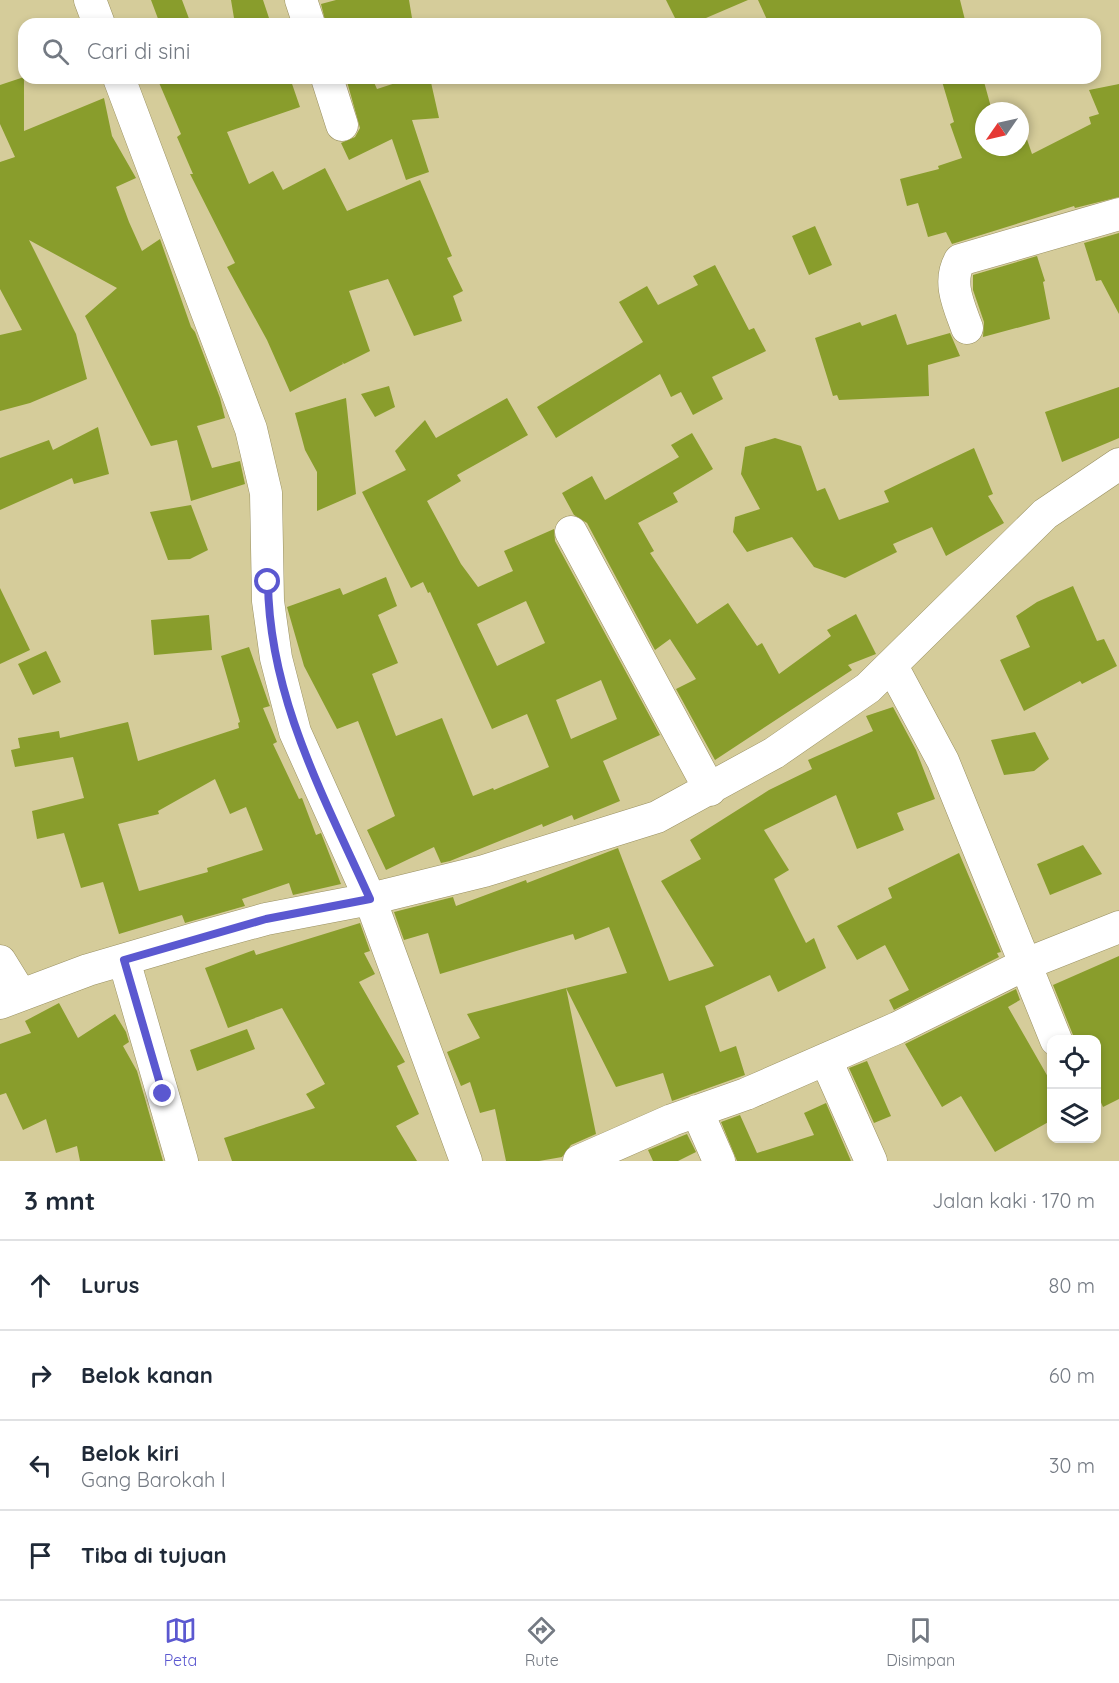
<!DOCTYPE html>
<html lang="id">
<head>
<meta charset="utf-8">
<style>
  body { margin:0; font-family:Quicksand,sans-serif; background:#f6f6f7; color:#1f2937 }
  .controls { position:absolute; right:18px; bottom:18px; display:grid; overflow:hidden; border-radius:12px; box-shadow:0 3px 9px #0003 }
  .controls button { width:54px; height:54px; display:grid; place-items:center; padding:0; border:0; border-bottom:2px solid #e0e1e3; background:#fff; color:#1f2937; font:30px sans-serif }
  .compass { position:absolute; left:975px; top:102px; width:54px; height:54px; border-radius:50%; background:#fff; box-shadow:0 3px 9px #0003; rotate:236deg }
  .stop { position:absolute; width:18px; height:18px; margin:-14px; border:4px solid #5b58d0; border-radius:50%; background:#fff }
  .stop.end { background:#5b58d0; border-color:#fff; box-shadow:0 2px 6px #0008 }
  .list { margin:0; padding:0; list-style:none }
  h2 { display:flex; justify-content:space-between; align-items:center; height:78px; margin:0; padding:0 24px; font-size:26px }
  h2 small { font-size:20px; font-weight:400; color:#747a83 }
  .list li { display:grid; grid-template-columns:39px 1fr auto; gap:18px; align-items:center; box-sizing:border-box; height:90px; padding:0 24px; border-top:2px solid #e0e1e3 }
  .list b { display:block; font-size:22px; white-space:nowrap }
  .list p { margin:0; font-size:20px; white-space:nowrap; color:#747a83 }
  .list em { font-size:20px; font-style:normal; color:#747a83 }
  .icon { flex:none; width:33px; height:33px; fill:none; stroke:currentColor; stroke-width:2; stroke-linecap:round; stroke-linejoin:round }
  .map { position:relative; flex:none; width:1119px; height:1161px; overflow:hidden }
  .search { position:absolute; background:#fff; box-shadow:0 3px 9px #0003; left:18px; right:18px; top:18px; height:66px; display:flex; align-items:center; gap:15px; box-sizing:border-box; padding:0 21px; border-radius:18px; color:#747a83; font-size:22px }
  .sheet { height:438px; background:#fff }
  nav { display:flex; justify-content:space-around; align-items:center; box-sizing:border-box; height:84px; border-top:2px solid #e0e1e3; background:#fff; font-size:16px; color:#747a83 }
  nav a { display:grid; justify-items:center; gap:3px }
  nav .on { color:#5b58d0 }
  .map>svg:first-child { display:block }
</style>
</head>
<body>
<div class="map">
<svg width="1119" height="1161" viewBox="0 0 1119 1161">
  <rect width="100%" height="100%" fill="#d5cc9a"/>
  <path fill="#899d2c" fill-rule="evenodd" d="M151,0h31l9,24h-31z
    M231,0h32l8,24h-36z
    M336,0h73l4,24h-87l-5,-20z
    M666,0h82l-56,24h-14z
    M758,0h202l6,24h-197z
    M24,77v54l80,-33 8,38 24,42 -20,9 13,35 13,29 18,-12 31,88 4,5 25,66 5,20 -28,8 15,42 28,-7 5,23 -54,17 -14,-61 -26,6 -66,-130 32,-28 -88,-48 47,94 11,45 -57,24 -30,8v-76l22,-5 -22,-41v-127l15,-5 -15,-33v-39z
    M157,78h133l10,29 -73,25 22,52 24,-13 10,19 42,-22 22,43 73,-31 32,76 -5,2 16,33 -10,5 9,25 -48,15 -26,-57 -39,12 21,60 -26,13 -2,-2 1,2 -53,28 -23,-52 -40,-73 8,-4 -45,-89h3l-16,-37 4,-3z
    M346,78h26l5,11 34,-11h19l9,40 -27,2 17,52 -23,8 -14,-41 -43,21 -8,-17 14,-6 5,-9z
    M941,78h42l9,33h-8v36h36l1,-25 11,32 59,-30 -2,-7 10,-3 -10,-24 30,-6v113l-44,11 -1,-2 -122,38 -6,-12 -18,5 -10,-34 -11,3 -7,-27 39,-10 -1,-3 24,-8 -12,-34 4,-2z
    M815,226l17,39 -23,10 -17,-39z
    M1119,233v81l-18,-34 -5,1 -12,-38z
    M1037,256l8,25 -2,1 7,37 -67,18 1,-15 -11,-32v-15z
    M715,265l34,65 5,-2 12,23 -54,26 11,22 -30,16 -12,-23 -10,5 -11,-23 -104,64 -19,-31 106,-65 -24,-40 28,-16 11,19 40,-20 -5,-9z
    M896,314l11,31 43,-12 10,23 -32,9 1,31 -90,4 -2,-5 -4,1 -18,-58 45,-16 2,4z
    M389,386l6,21 -20,10 -14,-23z
    M1119,387v51l-57,24 -17,-50z
    M346,398l10,96 -39,17v-39l-12,-22 -10,-37z
    M507,398l21,37 -71,40 4,6 -34,20 34,63 17,23 35,-16 -9,-20 50,-22 1,12 105,194 -57,26 17,40 -46,19 -2,-5 -29,12 -1,-3 -92,37 -9,2 -7,-16 -48,23 -19,-40 28,-14 -37,-95 -21,8 -33,-63 -17,-59 53,-19 3,7 43,-18 11,29 -19,9 20,48 -26,11 24,62 46,-18 31,78 20,-8 1,2 55,-23 -22,-53 -35,15 -62,-137 -2,1 -5,-11 -12,6 -49,-96 44,-22 -11,-19 30,-31 11,18zM526,601l19,42 -48,23 -20,-42zM601,680l16,39 -46,20 -15,-39z
    M98,427l11,47 -35,10 -2,-6 -72,32v-52l49,-18 4,10z
    M692,433l21,36 -40,24 5,9 -40,21 16,28 -4,2 47,71 31,-21 29,43 5,-3 17,31 52,-38 -4,-6 29,-16 20,40 -28,11 4,5 -137,90 -39,-71 20,-10 -26,-40 -15,11 -68,-127 -13,-8 -12,-22 30,-17 13,24 74,-43 -8,-12z
    M775,438l26,8 16,45 8,-3 14,32 50,-18 -5,-11 90,-43 19,46 -5,2 16,27 -58,33 -14,-29 -39,17 4,8 -52,26 -31,-11 -22,-30 -45,15 -14,-20 2,-15 25,-8 -19,-35 4,-27z
    M191,505l17,45 -18,9 -22,1 -18,-48z
    M1073,586l24,55 7,-2 13,27 -35,18 -2,-3 -56,30 -24,-51 30,-13 -14,-31 21,-14z
    M0,588l30,62 -30,14z
    M209,615l3,35 -58,5 -3,-35z
    M249,647l20,57 1,2 -7,2 14,34 -4,2 26,55 3,-1 14,37 5,-2 20,51 -48,11 -4,-12 -47,16 3,7 -60,17 -3,-8 -63,19 -16,-52 -22,6 -17,-55 -27,6 -5,-28 52,-13 -11,-41 -58,10 -4,-17 9,-2 -2,-10 41,-7 1,7 68,-16 10,39 101,-33 -1,-5 2,-1 -19,-66zM215,779l15,35 16,-7 17,43 -56,18 1,4 -69,19 -21,-67 41,-10 -1,-3z
    M46,651l15,31 -28,13 -15,-31z
    M893,707l23,43 19,49 -38,14 7,17 -47,19 -21,-54 -72,35 25,40 -15,9 32,64 8,-5 12,30 -48,24 -8,-17 -65,31 15,46 16,-6 9,29 -73,26 -9,-28 -47,14 -50,-99 61,-15 -18,-46 -34,13 -2,-6 -133,40 -12,-41 -24,7 -10,-28 59,-15 3,9 70,-26 1,3 91,-35 51,133 45,-15 -53,-85 40,-22 -11,-19 79,-50 43,-21 -4,-9 65,-29 -7,-15z
    M1035,732l14,27 -15,12 -30,4 -13,-35z
    M1083,845l19,29 -52,21 -13,-31z
    M959,853l42,99 -4,1 2,4 -105,53 -5,-10 20,-10 -24,-45 -28,15 -20,-34 55,-28 -4,-10z
    M360,923l10,28 -6,2 11,21 -16,8 46,80 -8,4 22,48 -23,12 21,35h-185l-8,-23 91,-30 -9,-14 19,-10 -43,-76 -54,20 -23,-60 49,-18 2,5z
    M1119,956v143l-16,8 -7,-16v-51h-21l-22,-55z
    M566,988l30,146 -25,11 -9,12 -23,4h-33l-11,-52 -15,4 -10,-31 -9,4 -14,-34 33,-14 -13,-24z
    M1016,989l4,11 -12,7 44,77v36l-57,32 -34,-56 -19,11 -37,-63z
    M59,1003l19,35 37,-24 11,18 3,10 -6,4 14,25 26,90h-83l-3,-15 -21,7 -10,-34 -23,11 -17,-37 -6,2v-51l31,-11 -6,-12z
    M247,1029l8,20 -58,22 -7,-21z
    M867,1061l24,55 -17,7 -25,-55z
    M826,1103l25,58h-114l-16,-39 19,-7 17,38 57,-18 -10,-22z
    M687,1134l9,18 -18,9h-25l-5,-11z"/>
  <g fill="none" stroke-linecap="round" stroke-linejoin="round">
    <defs>
      <path id="minor" d="M90,0l9,24
        M301,0l8,24
        M119,78l132,351 15,64 2,108 8,57 19,74 75,167 96,262
        M327,78l15,47
        M967,328c-8,-22 -20,-46 -7,-68l159,-46
        M571,532l139,258
        M892,666l51,95 113,279
        M124,960l58,201
        M0,961l21,34
        M0,1003l88,-33 109,-32 69,-19 104,-20 114,-28 173,-54 117,-64 94,-65 177,-174 74,-50
        M826,1060l45,101
        M697,1111l22,50
        M579,1161l93,-41 74,-26 151,-66 129,-64 93,-37"/>
    </defs>
    <use href="#minor" stroke="#999061" stroke-width="33"/>
    <use href="#minor" stroke="#fff" stroke-width="32"/>
  </g>
  <g fill="none" stroke-linecap="round" stroke-linejoin="round">
    <path stroke="#5b58d0" stroke-width="8" d="M163,1094l-39,-134 142,-41 104,-20c-46,-102 -101,-202 -102,-317"/>
  </g>
</svg>
<div class="controls">
<button><svg class="icon" aria-label="locate" viewBox="0 0 24 24"><circle cx="12" cy="12" r="6"/><path d="M12 2v4M12 18v4M2 12h4M18 12h4"/></svg></button>
<button><svg class="icon" aria-label="layers" viewBox="0 0 24 24"><path d="M12 4l9 5-9 5-9-5zM3 14l9 5 9-5"/></svg></button>
</div>
<svg class="compass" viewBox="-18 -18 36 36"><path d="M0-13l5 13h-10z" fill="#e53935"/><path d="M0 13l5-13h-10z" fill="#747a83"/></svg>
<div class="stop" style="left:268px;top:582px"></div>
<div class="stop end" style="left:163px;top:1094px"></div>
<div class="search"><svg class="icon" aria-label="search" viewBox="0 0 24 24"><circle cx="10" cy="10" r="6"/><path d="M15 15l6 6"/></svg>Cari di sini</div>
</div>
<section class="sheet">
<h2>3 mnt<small>Jalan kaki · 170 m</small></h2>
<ul class="list">
<li><svg class="icon" aria-label="ahead" viewBox="0 0 24 24"><path d="M12 20V5M6 11l6-6 6 6"/></svg><div><b>Lurus</b></div><em>80 m</em></li>
<li><svg class="icon" aria-label="right" viewBox="0 0 24 24"><path d="M7 20v-9h11M14 6l5 5-5 5"/></svg><div><b>Belok kanan</b></div><em>60 m</em></li>
<li><svg class="icon" aria-label="left" viewBox="0 0 24 24"><path d="M17 20v-9H6M10 6l-5 5 5 5"/></svg><div><b>Belok kiri</b><p>Gang Barokah I</p></div><em>30 m</em></li>
<li><svg class="icon" aria-label="arrive" viewBox="0 0 24 24"><path d="M6 21V4h12l-3 4 3 4H6"/></svg><div><b>Tiba di tujuan</b></div></li>
</ul>
</section>
<nav>
<a class="on"><svg class="icon" aria-label="map" viewBox="0 0 24 24"><path d="M3 6l6-2 6 2 6-2v14l-6 2-6-2-6 2zM9 4v14M15 6v14"/></svg>Peta</a>
<a><svg class="icon" aria-label="directions" viewBox="0 0 24 24"><path d="M12 3l9 9-9 9-9-9zM9 14v-3h6M13 9l2 2-2 2"/></svg>Rute</a>
<a><svg class="icon" aria-label="saved" viewBox="0 0 24 24"><path d="M7 4h10v16l-5-4-5 4z"/></svg>Disimpan</a>
</nav>
</body>
</html>
